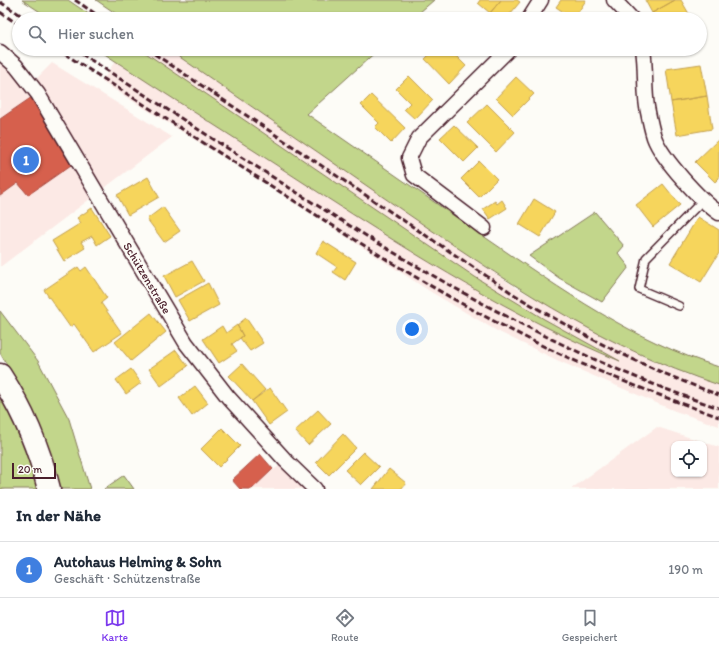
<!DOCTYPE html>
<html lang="de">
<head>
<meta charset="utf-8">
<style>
  body { margin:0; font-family:Itim,sans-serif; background:#f2f2f3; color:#1f2937 }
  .controls { position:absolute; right:12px; bottom:12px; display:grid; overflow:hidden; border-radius:8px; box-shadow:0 1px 3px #0004 }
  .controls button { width:36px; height:36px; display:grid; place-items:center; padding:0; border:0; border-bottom:1px solid #e0e1e3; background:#fff; color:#1f2937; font:20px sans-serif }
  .scale { position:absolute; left:12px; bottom:10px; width:44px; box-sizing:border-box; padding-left:4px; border:2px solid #4a1f2b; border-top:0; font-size:11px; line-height:14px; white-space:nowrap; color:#4a1f2b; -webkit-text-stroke:3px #fdfcf7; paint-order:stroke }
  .you { position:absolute; left:412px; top:329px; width:14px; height:14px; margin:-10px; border:3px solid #fff; border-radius:50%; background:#1a73e8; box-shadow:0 0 0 6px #1a73e833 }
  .badge { display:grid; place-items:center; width:26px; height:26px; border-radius:50%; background:#7c3aed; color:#fff; font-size:13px; font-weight:700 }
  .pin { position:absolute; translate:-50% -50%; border:2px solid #fff; box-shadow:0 1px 4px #0006 }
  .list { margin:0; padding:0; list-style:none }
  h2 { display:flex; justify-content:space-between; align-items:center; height:52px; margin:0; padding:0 16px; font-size:17px }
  h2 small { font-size:13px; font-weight:400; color:#747a83 }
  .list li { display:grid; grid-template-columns:26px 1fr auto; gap:12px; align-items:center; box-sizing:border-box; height:56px; padding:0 16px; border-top:1px solid #e0e1e3 }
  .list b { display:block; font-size:15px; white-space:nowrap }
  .list p { margin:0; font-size:13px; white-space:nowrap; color:#747a83 }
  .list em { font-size:13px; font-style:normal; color:#747a83 }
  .icon { flex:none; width:22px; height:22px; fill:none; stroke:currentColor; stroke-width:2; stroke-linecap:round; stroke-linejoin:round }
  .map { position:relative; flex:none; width:719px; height:489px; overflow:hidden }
  .search { position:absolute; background:#fff; box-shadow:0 1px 3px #0004; left:12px; right:12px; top:12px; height:44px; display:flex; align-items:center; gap:10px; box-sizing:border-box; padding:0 14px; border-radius:22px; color:#747a83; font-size:15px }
  .sheet { height:108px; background:#fff }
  nav { display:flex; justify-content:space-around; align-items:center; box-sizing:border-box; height:56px; border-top:1px solid #e0e1e3; background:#fff; font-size:11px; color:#747a83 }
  nav a { display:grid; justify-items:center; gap:2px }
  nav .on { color:#7c3aed }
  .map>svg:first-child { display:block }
</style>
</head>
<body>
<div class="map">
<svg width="719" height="489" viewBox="0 0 719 489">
  <rect width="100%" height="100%" fill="#fdfcf7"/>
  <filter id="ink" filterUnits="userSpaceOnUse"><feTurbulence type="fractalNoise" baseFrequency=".025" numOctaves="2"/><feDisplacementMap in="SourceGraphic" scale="8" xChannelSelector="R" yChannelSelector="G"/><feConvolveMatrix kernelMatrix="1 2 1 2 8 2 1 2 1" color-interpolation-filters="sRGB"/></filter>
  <g filter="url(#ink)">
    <path fill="#fce9e5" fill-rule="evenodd" d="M140,49h28l350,240 127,68 43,18 31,10v41l-44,-15 -116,-50 -62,-30 -66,-39 -187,-122 -142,-88 13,-21 248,160 10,-13z
      M0,52l31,32 21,-21 120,74 -172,130z
      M657,427l62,20v42h-148zM674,444h30v30h-30z
      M286,461l29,28h-68z"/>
    <path fill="#c2d68b" stroke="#867a5b" d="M22,0h46l28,19h-45z
      M96,0h338l-22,19h-288z
      M97,49h43l335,228 69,42 76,42c-106,-44 -203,-105 -299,-167 -75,-49 -150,-96 -224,-145z
      M168,49h211l-72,65c61,42 121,84 182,126 73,50 145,101 230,127v18c-118,-38 -219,-108 -320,-177 -77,-53 -154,-106 -231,-159z
      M595,212l29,34 -6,7 11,14 -27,35 -43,-24 -30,-22z
      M0,311l38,50 31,58 21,70h-30l-44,-109 -16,-27z
      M0,393l14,23 26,73h-40z
      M124,475l10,14h-30z"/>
    <path fill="#f6d55c" stroke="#c29e4d" d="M480,0h21l-11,13 -12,-10z
      M501,0h16l3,2 -14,17h-8l-8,-6z
      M561,0h25l-12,19 -18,-12z
      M645,0h30l-23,13z
      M675,0h6l11,19h-36l-4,-6z
      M435,49h14l17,17 -17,18 -24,-25z
      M701,64l6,32 -36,6 -5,-33z
      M409,76l24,24 -18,19 -11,-10 6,-6 -14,-14z
      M516,77l18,17 -21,21 -17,-17z
      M371,95l34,33 -14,15 -16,-16 4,-4 -18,-18z
      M707,96l5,33 -35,6 -6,-33z
      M487,104l28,28 -19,20 -29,-29z
      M454,125l24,23 -14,14 -24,-24z
      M719,139v39l-4,4 -20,-20z
      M479,161l18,18 -18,18 -18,-18z
      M148,177l11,20 -31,18 -11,-20z
      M663,184l17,21 -27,22 -17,-22z
      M534,199l21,13 -15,25 -21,-13z
      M502,200l5,8 -17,11 -7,-10 12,-8 2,3z
      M163,207l17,24 -16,11 -17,-23z
      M92,208l18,28 -13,9 -5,-9 -11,6 4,6 -21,13 -12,-20 29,-18 -4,-5z
      M698,217l21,13v23l-18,29 -31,-19z
      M323,241l33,21 -11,18 -12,-8 4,-5 -21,-14z
      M192,261l12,20 -29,16 -11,-21z
      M78,267l3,4 5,-4 21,31 -6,5 21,30 -28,19 -20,-28 -4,3 -26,-37z
      M208,283l11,22 -29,16 -12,-21z
      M151,313l15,19 -35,29 -16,-19z
      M246,318l17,25 -13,8 -10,-13 3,-2 -6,-11z
      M237,325l6,11 -11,8 5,7 -18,12 -16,-24 19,-13 4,7z
      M176,350l12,16 -27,20 -12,-17z
      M242,364l23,26 -13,11 -23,-25z
      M131,369l10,14 -15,11 -10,-14z
      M195,386l13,17 -16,13 -13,-18z
      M270,388l17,24 -18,13 -17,-24z
      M318,410l13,14 -23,21 -13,-14z
      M222,428l18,18 -21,21 -18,-18z
      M343,434l13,14 -27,27 -13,-13z
      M363,452l16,15 -18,18 -16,-15z
      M389,469l17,14 -5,6h-28z"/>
    <path fill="#d6604d" stroke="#ac4c43" d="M32,97l39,68 -43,30 -10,-12 -18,13v-77z
      M260,454l13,15 -21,20h-12l-8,-9z"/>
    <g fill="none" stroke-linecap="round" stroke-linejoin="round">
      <defs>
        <path id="service" d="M679,306l-40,-17 7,-31 57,-58"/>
        <path id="minor" d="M614,0l18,19
          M529,19l12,-19
          M643,49c3,19 1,39 4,58 2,10 4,21 7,30 8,22 46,63 65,76
          M0,52l16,14 22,28 148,249 42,54 58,64 29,28
          M484,228l-70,-53 -5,-17 10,-20 90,-89"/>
        <path id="trunk" d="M0,375c23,35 39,73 49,114"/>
      </defs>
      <use href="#service" stroke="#4a1f2b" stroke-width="10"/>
      <use href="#minor" stroke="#4a1f2b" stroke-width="17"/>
      <use href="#trunk" stroke="#4a1f2b" stroke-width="25"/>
      <use href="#service" stroke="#fdfcf7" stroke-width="7"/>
      <use href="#minor" stroke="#fdfcf7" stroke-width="14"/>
      <use href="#trunk" stroke="#fdfcf7" stroke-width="22"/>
      <path stroke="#4a1f2b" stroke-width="3" stroke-dasharray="6 3" stroke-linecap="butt" d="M75,0l28,19
        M0,2l27,17
        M0,12l19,13
        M57,49c75,48 150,96 225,144 76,49 152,98 233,139 65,34 135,60 204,85
        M74,49c65,42 131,85 197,127 142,91 287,179 448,232
        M147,49l368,246c65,40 132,74 204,100"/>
    </g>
  </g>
  <g text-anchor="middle" stroke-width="4" stroke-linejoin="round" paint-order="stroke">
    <g font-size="12" fill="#4a1f2b" stroke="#fdfcf7">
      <text transform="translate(147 278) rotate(59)" y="4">Schützenstraße</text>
    </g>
  </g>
</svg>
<div class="controls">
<button><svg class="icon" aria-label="locate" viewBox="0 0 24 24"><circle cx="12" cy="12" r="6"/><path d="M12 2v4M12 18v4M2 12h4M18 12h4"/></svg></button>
</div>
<div class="scale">20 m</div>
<div class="you"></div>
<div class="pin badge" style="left:26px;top:160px;background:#3f7fe0">1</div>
<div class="search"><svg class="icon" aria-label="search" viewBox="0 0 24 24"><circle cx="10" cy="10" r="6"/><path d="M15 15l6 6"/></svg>Hier suchen</div>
</div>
<section class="sheet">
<h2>In der Nähe<small></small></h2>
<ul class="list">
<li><span class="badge" style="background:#3f7fe0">1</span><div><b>Autohaus Helming &amp; Sohn</b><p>Geschäft · Schützenstraße</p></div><em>190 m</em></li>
</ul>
</section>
<nav>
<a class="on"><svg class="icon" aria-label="map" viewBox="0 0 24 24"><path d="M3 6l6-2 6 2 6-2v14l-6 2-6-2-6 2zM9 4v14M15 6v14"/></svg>Karte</a>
<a><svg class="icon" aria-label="directions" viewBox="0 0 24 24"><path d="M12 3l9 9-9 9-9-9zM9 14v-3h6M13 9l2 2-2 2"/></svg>Route</a>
<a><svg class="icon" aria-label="saved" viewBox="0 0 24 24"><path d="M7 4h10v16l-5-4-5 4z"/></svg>Gespeichert</a>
</nav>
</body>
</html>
